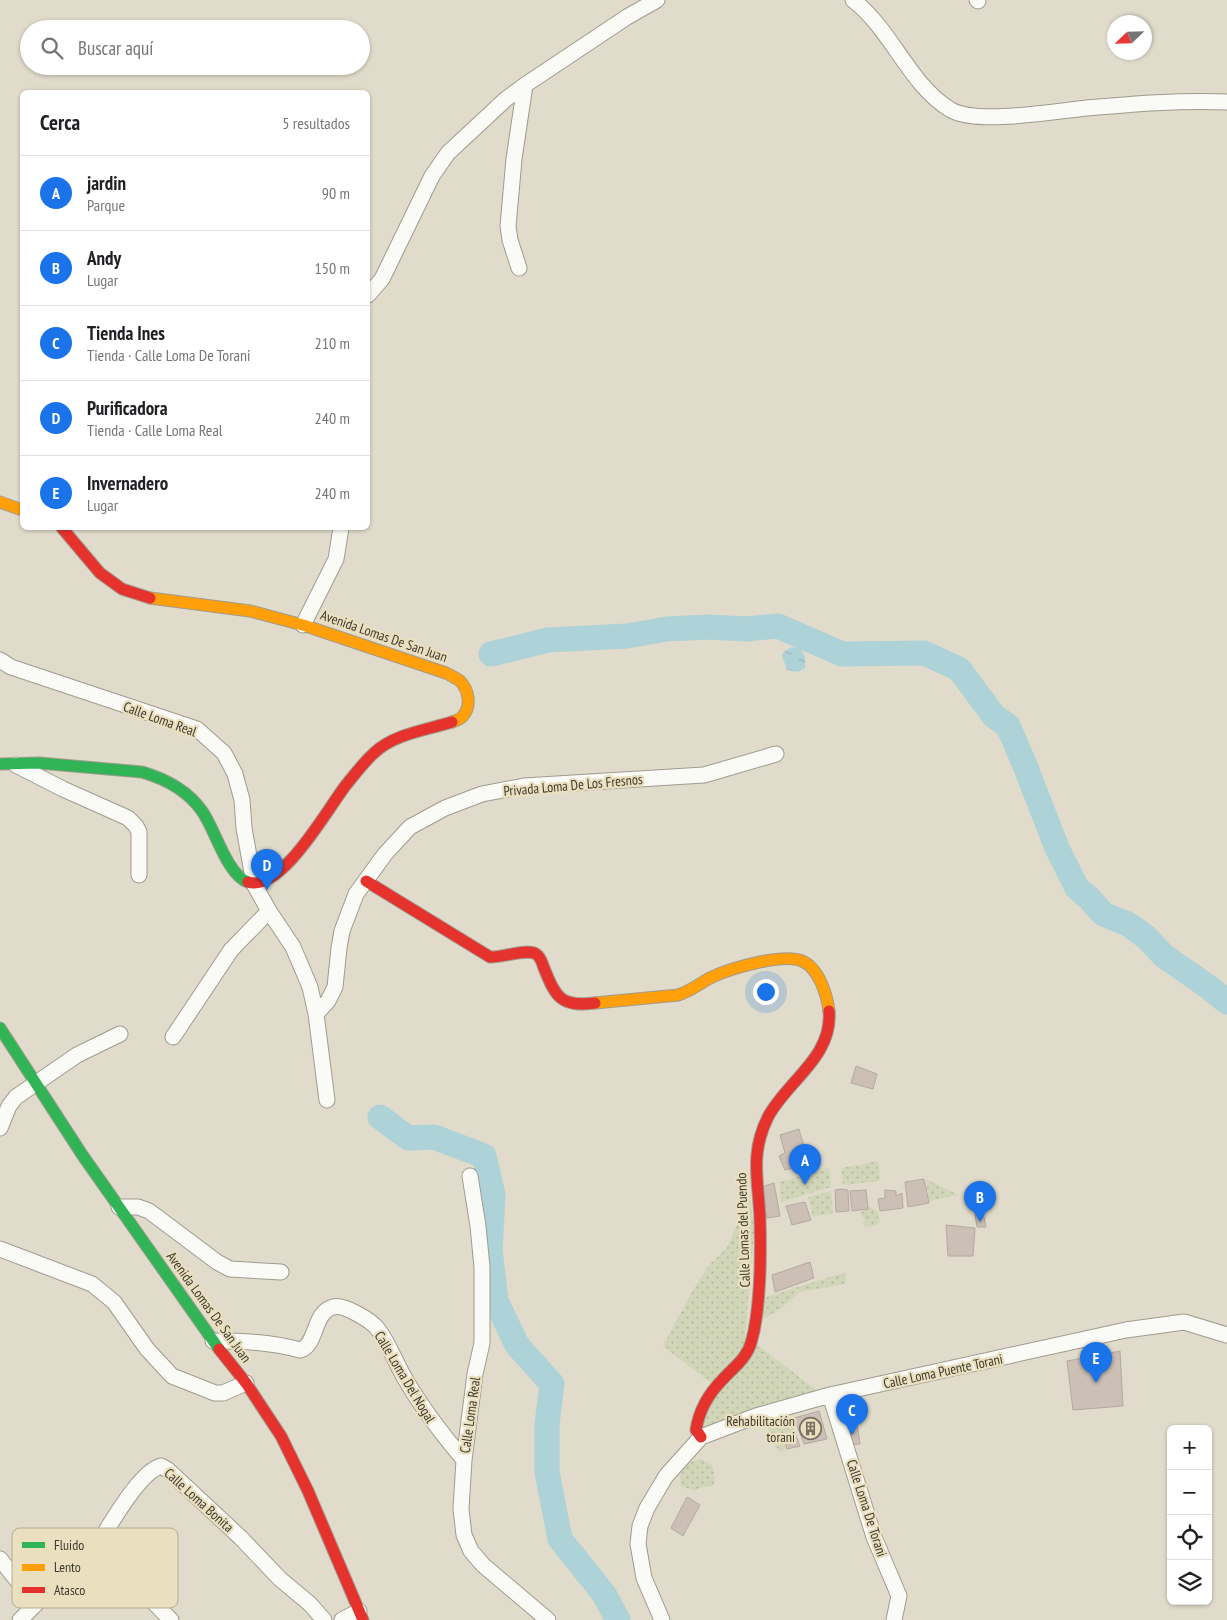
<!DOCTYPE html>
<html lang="es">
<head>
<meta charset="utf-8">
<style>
  body { margin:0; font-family:"PT Sans Narrow",sans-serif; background:#f6f6f6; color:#202124 }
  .controls { position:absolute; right:15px; bottom:15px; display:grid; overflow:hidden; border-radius:8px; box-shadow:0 1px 4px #0004 }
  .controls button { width:45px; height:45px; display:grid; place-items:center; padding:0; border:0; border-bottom:1px solid #e0e0e0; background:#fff; color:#202124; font:25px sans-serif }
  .compass { position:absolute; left:1107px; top:15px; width:45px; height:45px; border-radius:50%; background:#fff; box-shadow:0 1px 4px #0004; rotate:247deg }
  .you { position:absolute; left:765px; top:991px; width:18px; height:18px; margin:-12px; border:4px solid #fff; border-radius:50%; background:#1a73e8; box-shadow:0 0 0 8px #1a73e833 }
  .badge { display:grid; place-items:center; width:32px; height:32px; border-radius:50%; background:#1a73e8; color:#fff; font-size:16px; font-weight:700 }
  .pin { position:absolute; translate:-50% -41px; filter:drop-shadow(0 1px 2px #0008) }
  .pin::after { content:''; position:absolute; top:26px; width:18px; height:15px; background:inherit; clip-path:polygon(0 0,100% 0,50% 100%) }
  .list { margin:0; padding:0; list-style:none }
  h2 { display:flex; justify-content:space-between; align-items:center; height:65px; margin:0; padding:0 20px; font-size:21px }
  h2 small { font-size:16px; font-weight:400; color:#757577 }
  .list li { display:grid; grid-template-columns:32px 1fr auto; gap:15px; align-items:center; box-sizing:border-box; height:75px; padding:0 20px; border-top:1px solid #e0e0e0 }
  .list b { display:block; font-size:19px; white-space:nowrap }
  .list p { margin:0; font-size:16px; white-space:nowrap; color:#757577 }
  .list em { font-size:16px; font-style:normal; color:#757577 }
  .icon { flex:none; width:28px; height:28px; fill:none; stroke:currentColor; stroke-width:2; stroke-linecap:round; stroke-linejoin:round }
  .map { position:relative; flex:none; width:1227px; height:1620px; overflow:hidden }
  .search { position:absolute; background:#fff; box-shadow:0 1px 4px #0004; left:20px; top:20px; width:350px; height:55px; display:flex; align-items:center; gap:12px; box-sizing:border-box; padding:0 18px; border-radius:28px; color:#757577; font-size:19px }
  .panel { position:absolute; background:#fff; box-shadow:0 1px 4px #0004; left:20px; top:90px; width:350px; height:440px; border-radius:8px }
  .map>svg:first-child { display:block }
</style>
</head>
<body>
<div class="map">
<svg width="1227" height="1620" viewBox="0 0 1227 1620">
  <defs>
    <pattern id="grass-dots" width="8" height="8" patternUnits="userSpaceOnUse" patternTransform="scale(1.25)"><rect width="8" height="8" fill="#d1d6b9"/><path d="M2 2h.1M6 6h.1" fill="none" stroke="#b4b89f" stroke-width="1.8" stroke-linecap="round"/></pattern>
    <pattern id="water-ripples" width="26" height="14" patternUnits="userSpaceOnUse" patternTransform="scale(1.25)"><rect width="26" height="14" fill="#add2d7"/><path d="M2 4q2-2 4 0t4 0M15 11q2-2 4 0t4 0" fill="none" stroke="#96b5b9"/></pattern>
  </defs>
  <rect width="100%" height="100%" fill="#e0dbca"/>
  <path fill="url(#grass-dots)" d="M878,1161l2,20 -37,4 -2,-17z
    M829,1168l2,19 -50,15 -2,-20z
    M926,1179l32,16 -29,6z
    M831,1191l2,22 -20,4 -5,-20z
    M750,1194l4,38 -10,117 -32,35 -49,-38 30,-56 17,-26 17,-16z
    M868,1206l9,5 3,10 -3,4 -12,2 -2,-3 2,-3 -4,-8z
    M846,1272v12l-46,8 -20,17 -20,12 6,-24z
    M756,1344l63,48 -118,37 7,-21z
    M791,1417l3,14 -11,6 4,12 -8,3 -13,-28z
    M701,1459l11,6 3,13 -2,8 -11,1 -8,4 -13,-5 -1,-10 6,-12z"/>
  <path fill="url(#water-ripples)" d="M792,647l9,2 4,9v10l-7,4 -11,-2 -5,-15 3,-4z"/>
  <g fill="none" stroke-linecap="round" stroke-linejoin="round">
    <path stroke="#add2d7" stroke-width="25" d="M491,654l57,-14 79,-4 40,-7 42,-2 37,2 32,-3 64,28 82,-1 35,16 35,47 14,10 16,37 33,85 20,40 12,10 14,16 25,10 18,13 18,19 46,32 17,14
      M380,1117l28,21 26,-1 50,19 9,39 -3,55 6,51 21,44 35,39 -5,40v48l13,67 44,55 14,26"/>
  </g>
  <path fill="#ccc0b6" stroke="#b2aaa0" d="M856,1066l21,8 -4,15 -22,-6z
    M799,1129l10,35 -24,6 -6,-14 6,-3 -5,-18z
    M924,1179l5,24 -21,4 -3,-25z
    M774,1183l6,33 -13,2 -6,-31z
    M840,1189l8,1 1,21 -13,1 -1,-22z
    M866,1190l2,19 -16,2 -2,-20z
    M885,1190l11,1v5l6,-3 1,15 -23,3 -2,-12 7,-1z
    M805,1202l6,18 -19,5 -6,-19z
    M975,1215l9,2 2,10h-9z
    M946,1225l29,3 -2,28h-25z
    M810,1262l4,16 -39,14 -3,-17z
    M1120,1351l3,55 -50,4 -6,-49z
    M819,1411l8,28 -23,5 -10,-26z
    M857,1424l3,20 -14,1 -2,-19z
    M795,1433l5,13 -13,3 -4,-13z
    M687,1497l13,8 -17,31 -12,-8z"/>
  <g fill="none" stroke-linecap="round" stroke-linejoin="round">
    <defs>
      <path id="street" d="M853,0c39,30 57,86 98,110 27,15 104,1 136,-2 46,-4 93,-8 140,-6
        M977,0l1,1
        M519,268l-9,-28 -2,-14 6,-67 11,-74
        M368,295l14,-16 50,-103 16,-23 58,-54 19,-14 102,-68 30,-17
        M303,625l33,-66 5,-31
        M0,660l11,7 186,62 27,24 11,21 7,26 2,28 10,56 15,27 24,36 17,40 6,27 11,86
        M16,765l47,24 65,29 8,8 3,6v43
        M316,1014l12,-13 7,-14 4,-39 3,-17 14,-37 29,-40 25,-27 35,-19 37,-14 42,-8 180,-11 72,-21
        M173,1037l58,-87 38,-39
        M0,1128l9,-22 7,-9 61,-42 43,-21
        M470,1176l8,50 4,41v76l-7,31 -11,86 -3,49 3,26 7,16 12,14 65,55
        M119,1207h19l11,4 68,51 13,7 51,3
        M0,1249l92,35 22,18 33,47 25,27 43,17h8l23,-10
        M213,1341c30,0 58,1 87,9 17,-4 13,-38 33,-43 11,-3 37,13 44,21 13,16 19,37 30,54 17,29 35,52 57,78
        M830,1395l44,142 25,59 -5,24
        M91,1554c25,6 61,47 80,66
        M0,1559l36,45
        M20,1620c18,-18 36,-37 54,-55 5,-5 15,-8 18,-13 15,-20 45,-79 69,-86l7,4 73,68 39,41 30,25 14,16
        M342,1620l17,-9
        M662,1620l-18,-42 -6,-34 2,-18 7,-18 19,-32 35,-39 55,-21 74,-21 296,-65 58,-8 43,13"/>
      <path id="fast" d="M0,764l39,-1 103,9c24,7 46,19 60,39 13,18 25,64 46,71
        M0,1028l83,128 136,193"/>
      <path id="slow" d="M0,502l22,8
        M150,598l100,13 53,14 143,48c4,2 10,5 14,8 9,9 12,26 2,36 -2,2 -7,4 -10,5
        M595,1003l83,-8c13,-4 22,-12 34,-18 19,-9 71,-24 90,-16 17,7 25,34 27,50"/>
      <path id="jam" d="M62,528l38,45 22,16 28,9
        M366,881l124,76c12,1 37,-9 46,-3 5,3 6,9 8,14 12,30 17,39 51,35
        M248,882c33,11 80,-74 98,-97 9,-11 18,-23 28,-32 20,-19 52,-23 78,-31
        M219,1349l27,34 35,53 27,55 55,129
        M701,1437l-5,-7c3,-21 14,-38 28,-52 8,-9 18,-16 23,-26 4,-6 5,-14 7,-21 7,-36 7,-74 6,-110 -1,-39 -11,-66 8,-104 19,-36 65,-60 61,-106"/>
    </defs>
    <use href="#street" stroke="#9f9b8e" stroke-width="17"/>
    <use href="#fast" stroke="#9f9b8e" stroke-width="13"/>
    <use href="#slow" stroke="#9f9b8e" stroke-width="13"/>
    <use href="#jam" stroke="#9f9b8e" stroke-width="13"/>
    <use href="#street" stroke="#fafaf7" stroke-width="15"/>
    <use href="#fast" stroke="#30b455" stroke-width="11"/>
    <use href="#slow" stroke="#ff9f0a" stroke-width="11"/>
    <use href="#jam" stroke="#e5322d" stroke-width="11"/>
  </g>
  <defs>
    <symbol id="building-ring" viewBox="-11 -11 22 22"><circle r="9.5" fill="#eae0c0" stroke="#777265" stroke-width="1.5"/><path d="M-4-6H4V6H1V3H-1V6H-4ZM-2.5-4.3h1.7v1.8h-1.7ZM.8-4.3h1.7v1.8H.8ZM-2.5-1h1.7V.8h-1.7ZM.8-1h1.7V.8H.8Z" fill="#777265"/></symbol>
  </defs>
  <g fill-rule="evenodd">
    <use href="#building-ring" x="798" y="1416" width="25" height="25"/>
  </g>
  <g text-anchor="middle" stroke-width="4.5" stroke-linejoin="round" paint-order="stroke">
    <g font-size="14" fill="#3e3a2e" stroke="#eae0c0">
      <text transform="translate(384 636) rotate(19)" y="5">Avenida Lomas De San Juan</text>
      <text transform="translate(160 719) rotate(20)" y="5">Calle Loma Real</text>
      <text transform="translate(573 785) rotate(-5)" y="5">Privada Loma De Los Fresnos</text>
      <text transform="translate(743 1230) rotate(-92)" y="5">Calle Lomas del Puendo</text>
      <text transform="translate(209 1307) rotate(54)" y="5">Avenida Lomas De San Juan</text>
      <text transform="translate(943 1371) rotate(-12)" y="5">Calle Loma Puente Torani</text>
      <text transform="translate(405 1377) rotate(59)" y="5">Calle Loma Del Nogal</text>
      <text transform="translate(470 1415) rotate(-82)" y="5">Calle Loma Real</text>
      <text transform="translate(199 1500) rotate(42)" y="5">Calle Loma Bonita</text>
      <text transform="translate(867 1508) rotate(72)" y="5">Calle Loma De Torani</text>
    </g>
    <g font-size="14" fill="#3e3a2e" stroke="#eae0c0" text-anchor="end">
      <text x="795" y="1426">Rehabilitación<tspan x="795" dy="16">torani</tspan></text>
    </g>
  </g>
  <rect x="12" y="1528" width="166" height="80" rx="8" fill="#eae0c0" stroke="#b6ae94" stroke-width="1"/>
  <rect x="22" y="1542" width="23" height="6" fill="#30b455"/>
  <rect x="22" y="1564" width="23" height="7" fill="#ff9f0a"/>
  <rect x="22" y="1587" width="23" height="6" fill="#e5322d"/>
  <g font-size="14" fill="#3e3a2e">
    <text x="54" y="1550">Fluido</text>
    <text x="54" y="1572">Lento</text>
    <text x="54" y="1595">Atasco</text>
  </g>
</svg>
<div class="controls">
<button>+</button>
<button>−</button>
<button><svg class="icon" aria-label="locate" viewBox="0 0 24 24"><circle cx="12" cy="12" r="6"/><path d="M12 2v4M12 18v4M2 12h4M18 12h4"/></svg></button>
<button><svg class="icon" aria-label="layers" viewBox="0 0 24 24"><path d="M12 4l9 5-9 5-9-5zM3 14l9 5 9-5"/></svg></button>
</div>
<svg class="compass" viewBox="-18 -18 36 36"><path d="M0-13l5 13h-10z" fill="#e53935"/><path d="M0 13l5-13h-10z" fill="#757577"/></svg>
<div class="you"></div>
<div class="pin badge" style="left:805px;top:1185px">A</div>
<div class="pin badge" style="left:980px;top:1222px">B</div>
<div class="pin badge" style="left:852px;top:1435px">C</div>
<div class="pin badge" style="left:267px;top:890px">D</div>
<div class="pin badge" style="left:1096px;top:1383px">E</div>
<div class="search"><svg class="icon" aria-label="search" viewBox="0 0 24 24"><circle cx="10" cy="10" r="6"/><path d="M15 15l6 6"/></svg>Buscar aquí</div>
<section class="panel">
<h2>Cerca<small>5 resultados</small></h2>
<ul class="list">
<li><span class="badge">A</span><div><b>jardin</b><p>Parque</p></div><em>90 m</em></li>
<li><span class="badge">B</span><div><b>Andy</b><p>Lugar</p></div><em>150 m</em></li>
<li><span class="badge">C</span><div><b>Tienda Ines</b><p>Tienda · Calle Loma De Torani</p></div><em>210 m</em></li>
<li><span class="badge">D</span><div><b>Purificadora</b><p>Tienda · Calle Loma Real</p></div><em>240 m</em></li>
<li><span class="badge">E</span><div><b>Invernadero</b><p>Lugar</p></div><em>240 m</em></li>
</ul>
</section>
</div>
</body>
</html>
